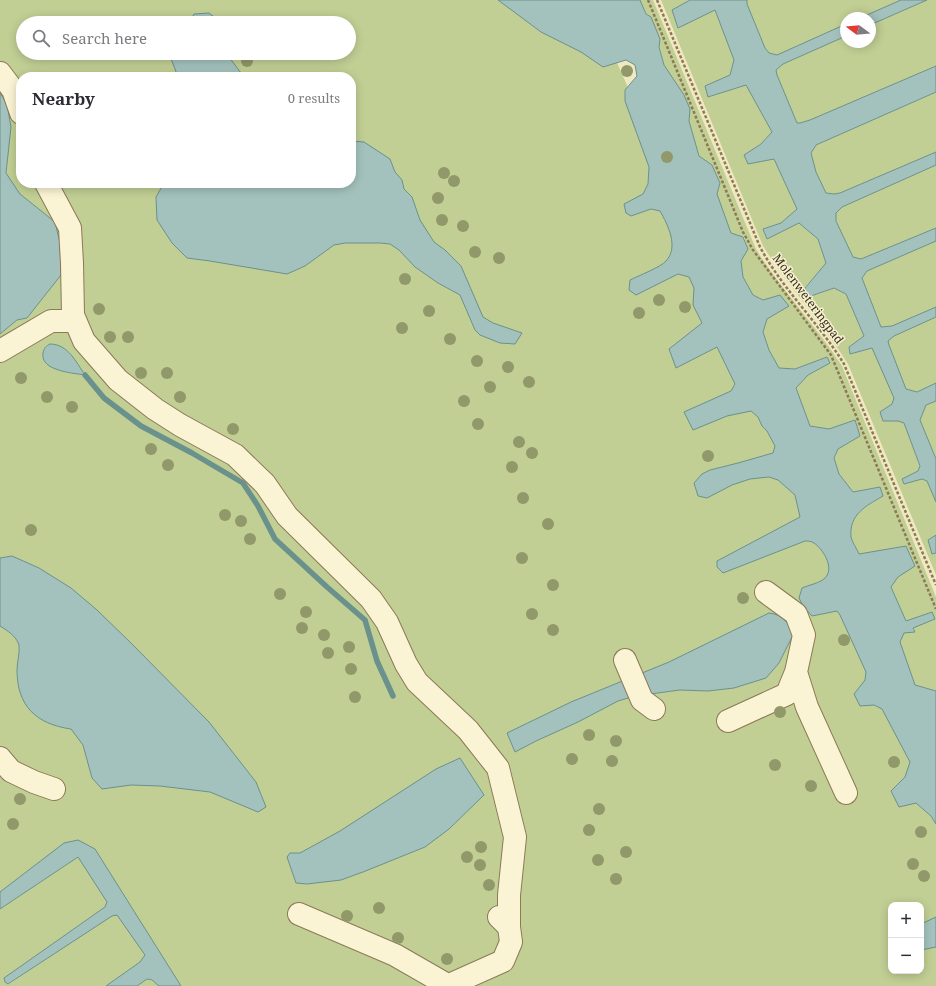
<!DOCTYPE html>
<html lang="en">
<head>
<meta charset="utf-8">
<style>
  body { margin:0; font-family:"Noto Serif",serif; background:#f2f2f3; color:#2b2b33 }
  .controls { position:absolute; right:12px; bottom:12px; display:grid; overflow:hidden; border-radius:8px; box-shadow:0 2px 10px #0003 }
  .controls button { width:36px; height:36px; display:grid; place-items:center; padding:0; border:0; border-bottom:1px solid #e1e1e2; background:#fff; color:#2b2b33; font:20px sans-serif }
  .compass { position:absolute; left:840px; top:12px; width:36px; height:36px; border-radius:50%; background:#fff; box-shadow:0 2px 10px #0003; rotate:286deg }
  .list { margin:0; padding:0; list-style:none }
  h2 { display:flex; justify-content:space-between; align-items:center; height:52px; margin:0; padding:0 16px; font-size:17px }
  h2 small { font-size:13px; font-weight:400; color:#7c7c81 }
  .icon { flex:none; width:22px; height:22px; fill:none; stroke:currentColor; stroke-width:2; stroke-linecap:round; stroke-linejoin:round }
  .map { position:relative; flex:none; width:936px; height:986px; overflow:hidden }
  .search { position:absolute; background:#fff; box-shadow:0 2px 10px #0003; left:16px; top:16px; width:340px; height:44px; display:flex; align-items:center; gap:10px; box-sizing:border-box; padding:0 14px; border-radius:22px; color:#7c7c81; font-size:15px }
  .panel { position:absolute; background:#fff; box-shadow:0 2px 10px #0003; left:16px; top:72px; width:340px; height:116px; border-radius:16px }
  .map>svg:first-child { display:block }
</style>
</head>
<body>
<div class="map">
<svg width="936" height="986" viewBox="0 0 936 986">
  <rect width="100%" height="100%" fill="#f0e8c0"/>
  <path fill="#c1cf94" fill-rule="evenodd" d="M0,0h553l62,58 321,732v196h-799l10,-7 9,3 -16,-20 -34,24h-106v-77l75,-50 -75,45zM23,23h326v30h-326zM21,77h330v106h-330zM891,905h30v66h-30zM105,907l7,8 -103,69 -4,-2 -1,-4z
    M640,0h13l103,249c25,41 60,76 86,117l94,231v94l-21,-6 -15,-43 4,-9 11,-1 -2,-4 19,-16 -26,9 -15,-34 7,-10 16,-11 -55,-12c-2,-5 -7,-12 -8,-17 -2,-23 15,-31 32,-41l-3,-9 -27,5 -14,-18 -5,-16 4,-9 22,-13 -5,-16 -26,9 -19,-3 -14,-38 12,-13 22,-12 -3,-6 -32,12 -16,-1 -10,-18 -6,-18 4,-13 21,-13 -25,-6 -10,-5 -10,-18 -2,-16 7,-12 -4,-12 -13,-4 -14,-39 3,-11 -8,-18 -13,-8 -10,-36 1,-12 -6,-14 -20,-30 -5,-19 1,-7 -9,-22 -5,-3z
    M661,0h29l-18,10h43l19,50 -4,15 -25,11 4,11 37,-12 26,47 -11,12 -17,11 4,9 26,-5 23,50 -16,14 -18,6 4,10 32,-16 19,16 8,24 -21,24 4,10 25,-9 12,6 18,42 -15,11 2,7 21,-7 22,51 -2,6 -12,8 24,11 16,44 -2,4 -16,9 2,4 18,-5 5,2 9,21v33l-8,5 5,14 3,-1v22l-88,-211c-26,-41 -59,-77 -85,-118z
    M747,0h154l-41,18h-14v6l-69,31 -8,-2 -4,-5 -18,-44z
    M927,0h9v66l-126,54 -10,3h-3l-20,-48 -1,-5 7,-6 63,-28v6h24v-17z
    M936,92v60l-96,41 -6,1 -8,-1 -10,-21 -5,-19 5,-8z
    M936,165v63l-75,31 -8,-2 -17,-36v-8l6,-6z
    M936,241v66l-44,19 -11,1 -19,-49 5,-7z
    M936,317v66l-19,9 -11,-3 -18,-44v-4l6,-5z
    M936,401v58l-16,-39 6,-15z"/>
  <path fill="#a4c2bd" stroke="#6a918c" d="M498,0h142l6,14 5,3 9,22 -1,8 5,18 20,30 6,14 -1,12 10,35 13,9 8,18 -3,11 14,39 12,4 5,12 -7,12 2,16 10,18 10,5 17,-5 9,11 -22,13 -4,13 6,18 10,18 16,1 32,-12 3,6 -22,12 -12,13 14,38 19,3 26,-9 5,16 -22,13 -4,9 5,16 14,18 27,-5 3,9c-17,10 -34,18 -32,41 1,5 6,12 8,17l47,-8 9,20 -17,11 -7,10 15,34 26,-9 3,7 -22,9 2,4 -11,1 -4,9 15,43 21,6v133l-5,-8 -15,-13 -17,4 -8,-16 14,-14 5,-15 -28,-53 -8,-4 -14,1 -6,-12 11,-14 1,-8 -26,-57 -3,-4 -25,5 -9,-10 -4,-8 3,-10c7,-3 18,-5 23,-10 10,-10 -2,-29 -11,-35 -3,-2 -6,-2 -9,-2l-82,32 -6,-6v-6l83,-44 -5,-22 -17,-15 -9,-3 -19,2 -18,6 -25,13 -9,-2 -4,-13 8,-9 8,-4 28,-7 35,-10 2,-7 -8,-15 -5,-5 -4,-9 -7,-6 -24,5 -34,14 -9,-18 47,-21 4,-7 -18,-37 -41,21 -7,-19 33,-26 -9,-18 1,-17 -5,-11 -11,-3 -42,21 -7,-5 1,-10c8,-4 31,-13 36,-19 13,-14 2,-36 -6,-50l-9,-2 -20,7 -5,-3 -2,-9 19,-10 5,-10 1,-17 -24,-66v-11l12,-14 -2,-11 -9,-5 -23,7 -22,-15 -40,-20z
    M690,0h57v4l18,44 4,5 8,2 69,-31v12l-63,28 -7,6 1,5 20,48h3l10,-3 126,-54v26l-120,53 -5,8 5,19 10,21 8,1 6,-1 96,-41v13l-94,42 -6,6v8l17,36 8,2 75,-31v13l-69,30 -5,7 19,49 11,-1 44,-19v10l-42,19 -6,5 1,4 17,44 11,3 19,-9v18l-10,4 -6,15 16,39v43l-9,-21 -5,-2 -18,5 -2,-5 16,-8 2,-5 -16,-43 -6,-2h-15l-3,-9 12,-8 2,-6 -22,-50 -22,6 -1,-7 15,-11 -18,-42 -12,-6 -26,9 -3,-9 21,-25 -8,-24 -19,-16 -32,16 -4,-10 18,-6 16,-14 -23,-50 -26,5 -4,-9 17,-11 11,-12 -26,-47 -38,12 -3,-11 25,-11 4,-15 -19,-50 -37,18 -6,-18z
    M901,0h26l-57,25v-7h-10z
    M209,13l13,10h-33l5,-9z
    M172,53h54l18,24h-66l-8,-21z
    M0,93l7,11 4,23 -5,46 14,21 35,28 5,21 1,32 -34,43 -10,2 -17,14z
    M351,141l13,1 26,17 5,13 7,8 2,9 8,8 8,23 14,22 11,8 16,16 22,51 10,6 29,10 -7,11 -15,-1 -20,-8 -5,-5 -15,-35 -22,-12 -23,-16 -16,-17 -9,-6 -10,-1h-35l-11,2 -29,21 -18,8 -77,-13 -23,-3 -15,-15 -15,-23 -1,-23 8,-14h187z
    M50,344c18,0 26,18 35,31 -12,-2 -45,-4 -42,-22 1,-5 3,-7 7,-9z
    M936,535v18l-4,1 -4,-14z
    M12,556l27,12 32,20 26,22 35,34 77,78 47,60 10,25 -8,5 -48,-20 -50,-6 -29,-1 -29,4 -10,-11 -9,-33 -12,-16c-35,-5 -54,-23 -54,-59 0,-8 3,-17 2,-25 -3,-9 -11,-14 -19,-19v-68z
    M769,613c15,2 18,8 24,22l-14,28 -13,15 -32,10 -26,3 -28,-1 -45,6 -17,5 -40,21 -42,19 -21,11 -8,-19 64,-31 98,-40z
    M460,758l24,37 -35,34 -24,18 -62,25 -22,8 -34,4 -11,-1 -9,-26 3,-4h10l40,-22 96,-62z
    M78,840l17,9 86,137h-22l-7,-6 -5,-1 -10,7h-31l34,-24 5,-7 -28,-40 -5,1 -104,68 -3,-2 -1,-4 101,-71 2,-5 -29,-45 -78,52v-17l64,-49z
    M936,917v30l-15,3v-26z"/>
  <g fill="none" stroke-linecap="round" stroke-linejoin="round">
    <path stroke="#6a918c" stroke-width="5.5" d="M85,375l19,23 37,28 51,27 51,30 15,23 17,33 52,48 38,33 12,41 16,35"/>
    <defs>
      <path id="minor" d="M0,73l13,17 8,23
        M46,183l24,45 2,35 1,52 11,26 34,39 37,29 25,16 55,30 30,29 22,32 84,83 16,23 19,42 11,18 51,48 30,38 17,69 -6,58v32
        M0,351l51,-30h24
        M625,660l17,40 12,9
        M796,672l11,35 39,86
        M728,721l59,-27 9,-22 8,-37 -8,-21 -30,-22
        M0,758l11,13 23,11 20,7
        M299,914l96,41 54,31
        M447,986l56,-25 8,-19 -2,-15 -10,-10"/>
    </defs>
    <use href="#minor" stroke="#8b7957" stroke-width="24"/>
    <path stroke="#8b7957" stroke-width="2.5" stroke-dasharray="3 2" stroke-linecap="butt" d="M648,0l95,232 10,18 78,105 105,254
      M657,0l103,247c23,43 59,76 84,117l92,221"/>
    <use href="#minor" stroke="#fbf4d4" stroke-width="22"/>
  </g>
  <g fill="#919869">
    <circle cx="247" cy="61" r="6"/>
    <circle cx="627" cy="71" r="6"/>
    <circle cx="667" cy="157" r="6"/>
    <circle cx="444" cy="173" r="6"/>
    <circle cx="454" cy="181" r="6"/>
    <circle cx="438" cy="198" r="6"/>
    <circle cx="442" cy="220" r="6"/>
    <circle cx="463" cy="226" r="6"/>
    <circle cx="475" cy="252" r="6"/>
    <circle cx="499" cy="258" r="6"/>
    <circle cx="405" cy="279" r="6"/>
    <circle cx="659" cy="300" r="6"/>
    <circle cx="685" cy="307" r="6"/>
    <circle cx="99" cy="309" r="6"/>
    <circle cx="429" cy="311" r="6"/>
    <circle cx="639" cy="313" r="6"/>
    <circle cx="402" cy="328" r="6"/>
    <circle cx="110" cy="337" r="6"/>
    <circle cx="128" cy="337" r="6"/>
    <circle cx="450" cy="339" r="6"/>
    <circle cx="477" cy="361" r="6"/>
    <circle cx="508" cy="367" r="6"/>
    <circle cx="141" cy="373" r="6"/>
    <circle cx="167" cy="373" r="6"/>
    <circle cx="21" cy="378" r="6"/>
    <circle cx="529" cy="382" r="6"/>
    <circle cx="490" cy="387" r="6"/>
    <circle cx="47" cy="397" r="6"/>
    <circle cx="180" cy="397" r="6"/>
    <circle cx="464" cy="401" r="6"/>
    <circle cx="72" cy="407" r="6"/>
    <circle cx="478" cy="424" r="6"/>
    <circle cx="233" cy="429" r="6"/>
    <circle cx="519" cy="442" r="6"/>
    <circle cx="151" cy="449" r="6"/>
    <circle cx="532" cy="453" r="6"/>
    <circle cx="708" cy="456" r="6"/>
    <circle cx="168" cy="465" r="6"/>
    <circle cx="512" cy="467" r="6"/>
    <circle cx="523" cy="498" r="6"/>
    <circle cx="225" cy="515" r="6"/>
    <circle cx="241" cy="521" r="6"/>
    <circle cx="548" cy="524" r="6"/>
    <circle cx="31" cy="530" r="6"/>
    <circle cx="250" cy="539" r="6"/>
    <circle cx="522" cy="558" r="6"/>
    <circle cx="553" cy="585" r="6"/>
    <circle cx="280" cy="594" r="6"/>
    <circle cx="743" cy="598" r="6"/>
    <circle cx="306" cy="612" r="6"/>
    <circle cx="532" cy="614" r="6"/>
    <circle cx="302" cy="628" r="6"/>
    <circle cx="553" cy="630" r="6"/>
    <circle cx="324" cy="635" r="6"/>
    <circle cx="844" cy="640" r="6"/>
    <circle cx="349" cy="647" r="6"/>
    <circle cx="328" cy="653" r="6"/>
    <circle cx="351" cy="669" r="6"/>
    <circle cx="355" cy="697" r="6"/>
    <circle cx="780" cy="712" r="6"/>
    <circle cx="589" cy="735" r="6"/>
    <circle cx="616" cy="741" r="6"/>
    <circle cx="572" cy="759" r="6"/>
    <circle cx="612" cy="761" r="6"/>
    <circle cx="894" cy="762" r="6"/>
    <circle cx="775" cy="765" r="6"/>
    <circle cx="811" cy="786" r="6"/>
    <circle cx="20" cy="799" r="6"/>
    <circle cx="599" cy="809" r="6"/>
    <circle cx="13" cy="824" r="6"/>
    <circle cx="589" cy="830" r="6"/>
    <circle cx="921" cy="832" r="6"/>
    <circle cx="481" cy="847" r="6"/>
    <circle cx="626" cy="852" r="6"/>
    <circle cx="467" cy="857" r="6"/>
    <circle cx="598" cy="860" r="6"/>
    <circle cx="913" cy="864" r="6"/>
    <circle cx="480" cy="865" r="6"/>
    <circle cx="924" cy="876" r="6"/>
    <circle cx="616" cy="879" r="6"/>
    <circle cx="489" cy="885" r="6"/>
    <circle cx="379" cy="908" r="6"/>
    <circle cx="347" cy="916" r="6"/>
    <circle cx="398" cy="938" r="6"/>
    <circle cx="447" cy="959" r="6"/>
  </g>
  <g text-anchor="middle" stroke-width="3" stroke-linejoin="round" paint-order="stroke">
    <g font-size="12" fill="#392e1c" stroke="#f7f1d0">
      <text transform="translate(808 299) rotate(53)" y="4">Molenweteringpad</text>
    </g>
  </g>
</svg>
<div class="controls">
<button>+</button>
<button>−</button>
</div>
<svg class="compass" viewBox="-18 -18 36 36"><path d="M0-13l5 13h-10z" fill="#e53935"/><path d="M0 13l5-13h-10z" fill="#7c7c81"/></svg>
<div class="search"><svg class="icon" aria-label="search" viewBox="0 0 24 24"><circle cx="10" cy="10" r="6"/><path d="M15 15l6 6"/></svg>Search here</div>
<section class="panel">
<h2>Nearby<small>0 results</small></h2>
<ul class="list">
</ul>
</section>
</div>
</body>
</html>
